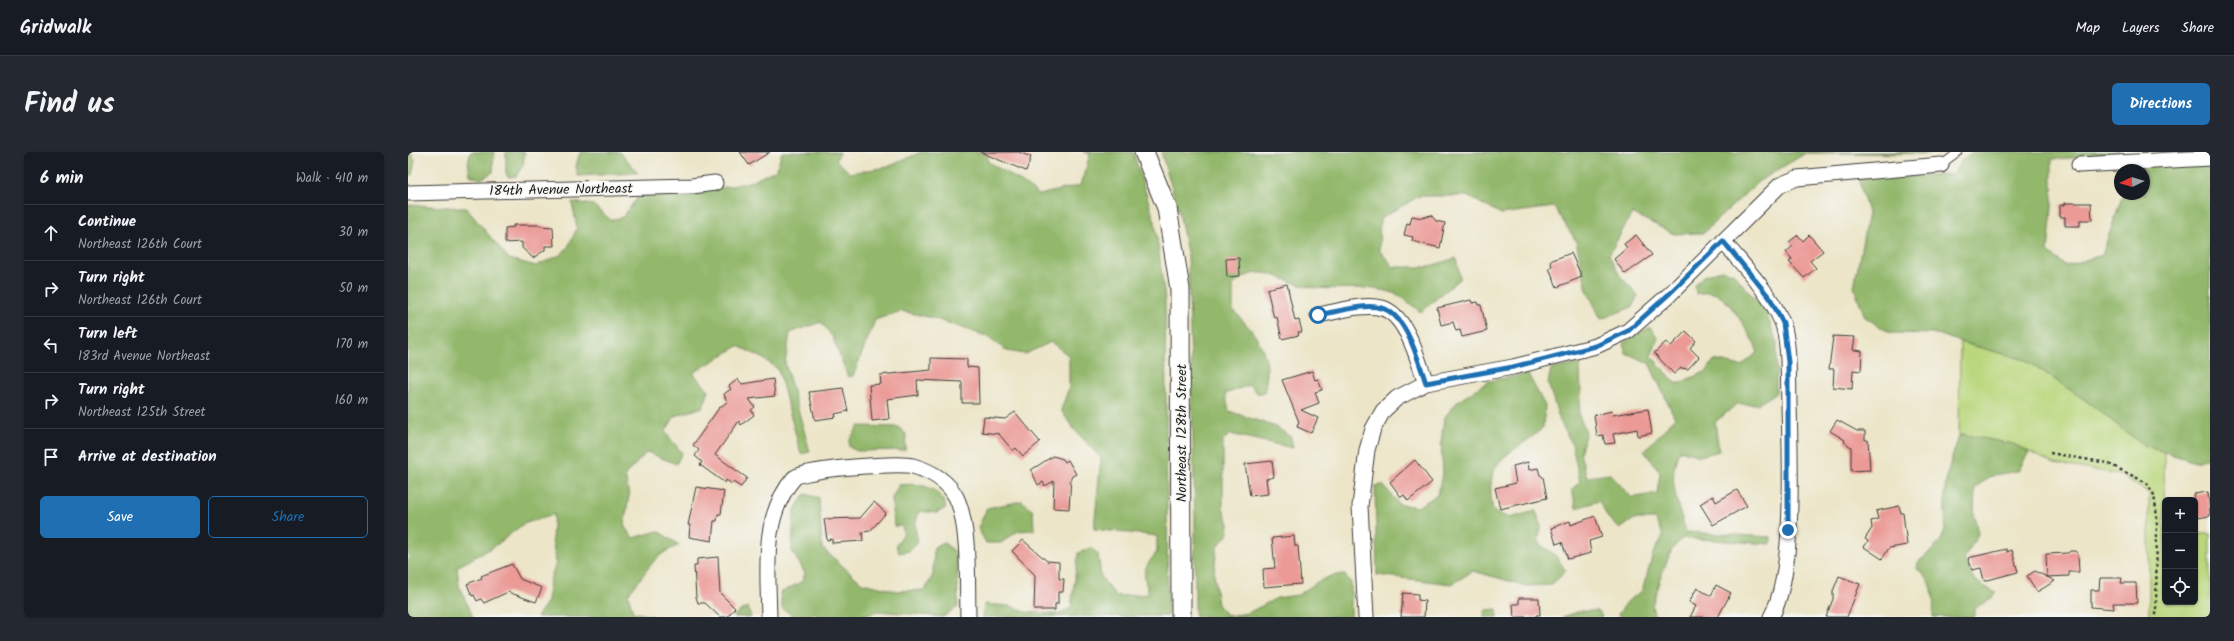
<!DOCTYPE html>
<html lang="en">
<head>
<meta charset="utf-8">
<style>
  body { margin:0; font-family:Kalam,sans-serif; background:#242831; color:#f1f3f6 }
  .controls { position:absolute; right:12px; bottom:12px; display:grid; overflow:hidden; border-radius:6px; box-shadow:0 1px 3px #0004 }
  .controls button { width:36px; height:36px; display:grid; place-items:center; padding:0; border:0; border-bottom:1px solid #363941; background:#171b24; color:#f1f3f6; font:20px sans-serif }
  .compass { position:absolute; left:1706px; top:12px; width:36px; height:36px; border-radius:50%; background:#171b24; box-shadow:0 1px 3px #0004; rotate:266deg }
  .stop { position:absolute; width:12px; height:12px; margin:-9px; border:3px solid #1f6fb2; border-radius:50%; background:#fff }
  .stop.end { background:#1f6fb2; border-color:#fff; box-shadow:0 1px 4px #0008 }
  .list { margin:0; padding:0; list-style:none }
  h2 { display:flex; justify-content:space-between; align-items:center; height:52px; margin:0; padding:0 16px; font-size:17px }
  h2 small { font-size:13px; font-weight:400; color:#9ea1a6 }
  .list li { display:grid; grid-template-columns:26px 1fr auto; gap:12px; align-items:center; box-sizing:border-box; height:56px; padding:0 16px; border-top:1px solid #363941 }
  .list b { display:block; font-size:15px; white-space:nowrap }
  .list p { margin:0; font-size:13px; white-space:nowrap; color:#9ea1a6 }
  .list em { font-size:13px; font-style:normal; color:#9ea1a6 }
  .actions { display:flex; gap:8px; padding:12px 16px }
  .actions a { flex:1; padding:9px 0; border:1px solid #1f6fb2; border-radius:6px; text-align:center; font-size:14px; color:#1f6fb2 }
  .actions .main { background:#1f6fb2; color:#fff }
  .icon { flex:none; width:22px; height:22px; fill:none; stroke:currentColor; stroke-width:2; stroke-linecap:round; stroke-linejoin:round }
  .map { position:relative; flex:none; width:1802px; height:465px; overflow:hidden; border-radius:6px }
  header { display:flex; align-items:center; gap:24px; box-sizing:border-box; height:56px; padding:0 20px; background:#171b24; border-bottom:1px solid #363941 }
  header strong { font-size:19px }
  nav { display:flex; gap:22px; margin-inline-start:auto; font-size:14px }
  .intro { display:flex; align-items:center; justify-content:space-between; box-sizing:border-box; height:96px; padding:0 24px }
  h1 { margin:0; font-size:28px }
  .button { padding:10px 18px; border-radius:6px; background:#1f6fb2; color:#fff; font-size:14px; font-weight:700 }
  main { display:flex; gap:24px; padding:0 24px }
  aside { flex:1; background:#171b24; border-radius:6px; box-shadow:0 1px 3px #0004 }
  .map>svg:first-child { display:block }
</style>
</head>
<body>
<header>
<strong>Gridwalk</strong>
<nav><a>Map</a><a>Layers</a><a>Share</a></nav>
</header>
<div class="intro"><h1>Find us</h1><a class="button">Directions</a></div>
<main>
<aside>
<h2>6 min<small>Walk · 410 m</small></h2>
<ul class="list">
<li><svg class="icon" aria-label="ahead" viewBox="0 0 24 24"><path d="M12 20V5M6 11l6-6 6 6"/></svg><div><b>Continue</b><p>Northeast 126th Court</p></div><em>30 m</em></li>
<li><svg class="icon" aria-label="right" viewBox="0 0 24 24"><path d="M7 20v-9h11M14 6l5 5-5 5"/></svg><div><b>Turn right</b><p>Northeast 126th Court</p></div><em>50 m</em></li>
<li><svg class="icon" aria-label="left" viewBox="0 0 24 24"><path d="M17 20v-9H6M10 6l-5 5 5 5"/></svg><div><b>Turn left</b><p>183rd Avenue Northeast</p></div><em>170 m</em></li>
<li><svg class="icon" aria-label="right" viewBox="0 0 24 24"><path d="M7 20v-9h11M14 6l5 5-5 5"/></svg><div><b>Turn right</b><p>Northeast 125th Street</p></div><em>160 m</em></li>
<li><svg class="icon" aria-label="arrive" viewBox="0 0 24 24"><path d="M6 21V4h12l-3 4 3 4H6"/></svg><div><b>Arrive at destination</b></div></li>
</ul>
<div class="actions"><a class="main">Save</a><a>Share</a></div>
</aside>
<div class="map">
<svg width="1802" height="465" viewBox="0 0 1802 465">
  <rect width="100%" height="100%" fill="#f6f6f2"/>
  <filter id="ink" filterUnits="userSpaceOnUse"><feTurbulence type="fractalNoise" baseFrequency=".025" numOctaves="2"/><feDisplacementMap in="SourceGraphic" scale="8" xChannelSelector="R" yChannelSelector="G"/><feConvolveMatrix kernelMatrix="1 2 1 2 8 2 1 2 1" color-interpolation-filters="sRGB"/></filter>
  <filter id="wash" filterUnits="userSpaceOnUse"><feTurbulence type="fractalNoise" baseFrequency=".012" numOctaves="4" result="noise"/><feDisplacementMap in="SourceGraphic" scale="16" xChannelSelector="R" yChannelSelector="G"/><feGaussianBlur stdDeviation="0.9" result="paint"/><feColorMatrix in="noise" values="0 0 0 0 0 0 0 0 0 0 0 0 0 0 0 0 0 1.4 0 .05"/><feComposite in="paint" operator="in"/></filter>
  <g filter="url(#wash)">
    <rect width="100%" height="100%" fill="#ece5c8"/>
    <path fill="#bad77d" stroke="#6b7a4c" d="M1552,190l66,18 62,42 55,43 21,7 1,150h30v-68h15v83h-61v-124l-27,-17 -22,-5 -46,-7 -41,-20 -48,-9 -6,1z"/>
    <path fill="#93b86c" stroke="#586a44" d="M0,0h2l5,8 -3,15h-4z
      M63,0h23l-1,20 -12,7 -11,-4 -2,-13z
      M98,0h19l-2,13 -7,11 -8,1 -2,-4z
      M172,0h40l18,21 -60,3 -2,-10z
      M374,0h58l-4,8 14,13 38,-6 33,-15h66l1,10 29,17 22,16 42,-10 9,-31 -7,-2h50l22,70 10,78 3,316 -186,1 2,-13 27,2 14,6 32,2 14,-6 7,-55 13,-5 7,6 3,23 15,19 33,-2c-7,-23 -7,-23 8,-42v-16l-63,-7 7,-71 -29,-31 -11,-17 8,-23v-31l-18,-14 -26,12 -18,-3 -18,-14 -56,-19 -32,-7 -26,9 -22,56 -5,1 -16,-41 -11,-14 -31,11 -5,30 25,89 -9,2 -23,-85 -17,-12 -23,-11 -45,27 16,18 -6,16 -28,9 -10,16 17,21 -6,11 -29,-12 -22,23 4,21 -5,30 9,12 25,-7 21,14c-5,3 -12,5 -17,9 -14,10 -22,28 -34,40l5,18 23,5h-119l11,-16 2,-21 6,-17 -4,-24 2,-25 -31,10 -28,22 -38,21 2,19 14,31h-65v-412l58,3 43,51 27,7 24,-11 8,-8 9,-19 -5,-26 21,3 18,15 12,-3 14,-19 14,-5 45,-2 36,-5 21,-5 24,-12z
      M753,0h783l-1,2 -137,-1 -47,28 -56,52 -29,1 -42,-21 -23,42 11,21 18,19 -6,12 -31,12 -14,-29 -11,-49 -22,-34 -53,7 -34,-18h-48l-39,23 -1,31 15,17h33l29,-9 4,20 -39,34c-8,-5 -17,-15 -25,-18 -28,-11 -58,-2 -86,-7 -32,-5 -47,-28 -77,-2v25c25,26 41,45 31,83h-7l-8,-8 -24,9 4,17 47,16 15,10 2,11 -63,-14 -7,7v67l6,16 -1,10 -11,13 -3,26 4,33 10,10 20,-3 29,-15 21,-3 21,-14 15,-6h11l6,8v34h-156v-101l-7,-259 -10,-49z
      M1564,0h147l1,3 -68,4v49l-4,44 18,14 36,-11 21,-61h21v-24h-14l1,-3 79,-4v294l-15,5 -52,-17 -55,-43 -62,-42 -66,-18 -22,-8 -48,-1 -25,-16 -11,-30 14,-74 -10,-35 95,-4 10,-15z
      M1313,118l12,3 33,39 11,31 -1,50 -18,11h-21l-22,18 4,29 -19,5 -20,-6c-14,26 -2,56 6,82l85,5v7l-88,-6 -11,11 -12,29 -8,28 3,11h-34l-3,-3 10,-13 14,-10 11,-37 10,-18 -8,-17h-21l-14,10 -12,-11 -9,-17 -23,7 -4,-19 8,-7 -8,-38 -12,-23 -12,-38 3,-14 29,-5 1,30 -2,22 7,16 -6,22 7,23 23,-3 22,24 25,-5 3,-21 -16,-21 31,-33 -26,-55 -23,-10 -3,-10 27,-16 8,11 -7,18 26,28 30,-13 7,-11 27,6 17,-14c-7,-16 -23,-44 -37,-55 -7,-6 -16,-5 -24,-3l-3,-7 9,-11z
      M1120,222l17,32 -2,22c-35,30 -60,28 -50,83l16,7 27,-7 5,16 -3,16 17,12 11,16 -15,14 -24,1 -54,-15 -21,13 -75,-9 -2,-89 8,-1 16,19 18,3 20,-12 6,-22 -2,-30 3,-25 13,-16 32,-21z
      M451,274l39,1 8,7 -1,16 -48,1 -8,-4v-7z
      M1557,283l48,9 16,8 -11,19 -24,4 -19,12 -1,27 4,20 -14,25 11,22 21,12 -6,7 -16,8v9h-41c1,-19 2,-37 -16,-48l1,-7c39,-30 24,-34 27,-75 2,-17 9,-35 14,-51z
      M507,332c16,3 26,7 31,24l-10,5 -17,-2 -4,15 3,16 -8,9 -11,2 -3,-8 8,-12 -2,-7h-8l-2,-28 7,-13z
      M397,342l14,4 3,50 40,35 35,8 28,-1 8,-15 1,-27 10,-5 13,10 1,54 -15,10 -65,-6 -15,6h-42l-5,-3 -22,3 -12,-9 -2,-15 23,-12 2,-8 -13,-22 2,-40z
      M614,349l11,10 1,19 -16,1 -17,12h-15l-8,-15 9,-20z
      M340,455l3,10h-17l3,-4z
      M1089,457l1,8h-15l3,-7z
      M1173,459h18l3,6h-40z"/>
    <g id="blocks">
      <path fill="#eb9a96" d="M332,0h30l-21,13z
        M572,0h39l12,5 -5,14z
        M1657,51h26l1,17h-12v6h-15v-9h-5v-12h5z
        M1023,63l5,6 9,2 -5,25 -28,-7 1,-4 -9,-2 3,-12 3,1 2,-8 10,2z
        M105,73h27v1l13,1 1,19h-9v4l-12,8 -11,-10v-6l-17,1v-15l9,-1z
        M1228,83l16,20 -27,19 -11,-15 13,-11 -3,-4z
        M1390,83l5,6 6,-6 14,16 -13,10 6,7 -12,10 -15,-16 3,-3 -6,-7 7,-6 -4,-4z
        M1163,101l11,24 -25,10 -8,-19 3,-2 -2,-5z
        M831,106l1,18 -13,1 -1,-18z
        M879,132l8,37 4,-1 3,12h-4l1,3 -17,4 -5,-22 -3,1 -7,-29z
        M1063,148l1,3 6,-1 1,3h2l6,26 -25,6 -2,-7 -4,1 -3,-9 -12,3 -4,-17z
        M1278,179l10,10 -6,7 9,9 -11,12 -7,-1 -7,6 -20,-21 12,-11 5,4z
        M1425,184l22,1 -2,13 9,1 -1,20 -8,-1 -1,19 -19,-2 1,-18h-5z
        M523,206l36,1v8l11,1 1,35h-17v-21l-45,-2 1,15 -31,4 2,20 -17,2 -3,-36 12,-1 -1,-9 51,-5z
        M904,219l3,9 3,-1 4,11 -7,2 4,11 -18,7 17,8 -7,15 -14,-6 2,-5 -17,-42z
        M330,227l4,5 31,-5 2,17 -26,3 6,8 -4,3 3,5 -13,10 -2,-4 -24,34 32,23 -6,9 -8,-5 -1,2 -6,-4 -1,3 -25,-18 2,-3 -7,-6 4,-6 -6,-5 26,-37 8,-6 -3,-8 7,-5 -2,-3z
        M435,236l5,23 -13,3 1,3 -21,3 -6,-28z
        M1240,257l4,24 -14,3 -1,-7 -24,5 2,9 -10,1 -2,-9 -6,1 -3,-21 18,-4 1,4z
        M607,260l25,30 -17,14 -7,-8 -3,3 -14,-17 -17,-2 2,-15 21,2z
        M1429,268l20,11h8v9h3l2,30 -19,1v-24l-7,-5 1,-2 -15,-9z
        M645,304l10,3 2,3 3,-2 8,14 -5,3 -2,32 -16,-1 1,-27 -9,5 -2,-4 -5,3 -7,-15z
        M1007,308l17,22 -24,19 -4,-6 -3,2 -11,-15z
        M864,309l2,16 -8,2 2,15 -18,2 -5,-32z
        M1120,310l1,8 9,-2 2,7 3,2 4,21 -47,11 -5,-21 21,-5 -3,-17z
        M288,335l28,4 -3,23h-3l-1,7h-3l-2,20 -23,-4 1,-12h-2z
        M1329,338l10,16 -34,19 -13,-21 13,-8 3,6z
        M1800,340l2,24 -13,2 -3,-24z
        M466,350l12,11 -16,18 -8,1 1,9 -31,2v-4l-5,1 -3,-21 36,-1z
        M1491,354l2,7h2l4,32 -18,3 -7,11 -18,-12 4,-6 -3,-2 7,-11 -1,-7 7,-2 -2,-8z
        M1187,364l7,21 -13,4 2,12 -23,6 -6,-17 -6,2 -5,-16 19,-7 1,4z
        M886,384l1,10h3l3,38 -37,3 -1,-18 12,-1 -3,-30z
        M615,388l24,21 12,1v17h5l-1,13h-5v12h-3v6h-21l1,-35 -23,-24z
        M1599,397v3l5,-2 6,22 -34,9 -3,-13 -9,2 -4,-12z
        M1662,399h5l3,3 1,18h-10v4l-22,1 8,4 -18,11 -10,-16 8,-5 12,6 -1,-23 22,-1z
        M310,405l2,36 15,15 -8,9h-7l-15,-14h-7l-2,-6 -2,-31h3v-7z
        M104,412l8,15 22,9 -6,14 -28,-10 -24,11 -3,-4 -4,2 -3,-6 -2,1 -5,-12 15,-6 -1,-2z
        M1431,424l21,8 -13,33h-21l7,-18v-8z
        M1692,426h22l-1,5h15l1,20h-24l1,6 -23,-2v-17h8z
        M1308,433l15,8 -13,24h-28l6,-11 -7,-4 8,-14 14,8z
        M995,441l15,1v6l7,1 -1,16h-23z
        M1111,446h20l1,17h-4v2h-22l-1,-13h6z"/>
    </g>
  </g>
  <g filter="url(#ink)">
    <use href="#blocks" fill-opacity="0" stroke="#3b3a36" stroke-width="1"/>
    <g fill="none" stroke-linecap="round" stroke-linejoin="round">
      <defs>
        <path id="service" d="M1533,13l17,-13"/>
        <path id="minor" d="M1671,13l131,-7
          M0,41l284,-7 23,-3
          M1315,89c21,26 46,50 59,81 8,20 6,59 7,81 1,53 7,170 -18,214
          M910,163c19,-3 44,-12 64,-7 25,7 36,53 44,75
          M361,465c-1,-48 -8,-100 25,-139 7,-9 106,-16 119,-12 17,5 34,14 43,31 14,28 11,88 12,120
          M958,465l-6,-111 7,-56 6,-21 10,-18 14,-13 29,-15 87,-16 83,-21 32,-15 41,-36 111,-110 17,-7 144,-13"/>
        <path id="tertiary" d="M736,0l23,56 13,81 1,328"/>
      </defs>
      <use href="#service" stroke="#3b3a36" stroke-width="9"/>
      <use href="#minor" stroke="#3b3a36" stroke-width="17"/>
      <use href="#tertiary" stroke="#3b3a36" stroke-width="21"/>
      <path stroke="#3b3a36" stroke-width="2.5" stroke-dasharray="3 3" stroke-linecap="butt" d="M1642,301l57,10 40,20 7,12 3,22 -1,100"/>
      <use href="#service" stroke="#fff" stroke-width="7"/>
      <use href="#minor" stroke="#fff" stroke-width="15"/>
      <use href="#tertiary" stroke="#fff" stroke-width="19"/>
    </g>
  </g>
  <g fill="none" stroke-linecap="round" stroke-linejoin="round" filter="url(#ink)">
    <path stroke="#1f6fb2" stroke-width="5" d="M910,163c19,-3 45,-12 64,-7 25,7 36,53 44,75l87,-16 83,-21 32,-15 41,-37 54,-53 47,57 13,25 5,39v168"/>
  </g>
  <g text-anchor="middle" stroke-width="3" stroke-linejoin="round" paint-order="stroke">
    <g font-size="14" fill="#1c1c1c" stroke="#f6f6f2">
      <text transform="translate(153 37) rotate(-1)" y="5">184th Avenue Northeast</text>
      <text transform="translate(773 281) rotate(-90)" y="5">Northeast 128th Street</text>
    </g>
  </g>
</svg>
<div class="controls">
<button>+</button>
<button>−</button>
<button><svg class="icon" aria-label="locate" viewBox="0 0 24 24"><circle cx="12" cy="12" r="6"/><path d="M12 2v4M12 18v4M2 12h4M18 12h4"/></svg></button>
</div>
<svg class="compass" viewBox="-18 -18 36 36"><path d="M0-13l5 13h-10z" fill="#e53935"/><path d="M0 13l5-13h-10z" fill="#9ea1a6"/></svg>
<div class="stop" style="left:910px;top:163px"></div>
<div class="stop end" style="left:1380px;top:378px"></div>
</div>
</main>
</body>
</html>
